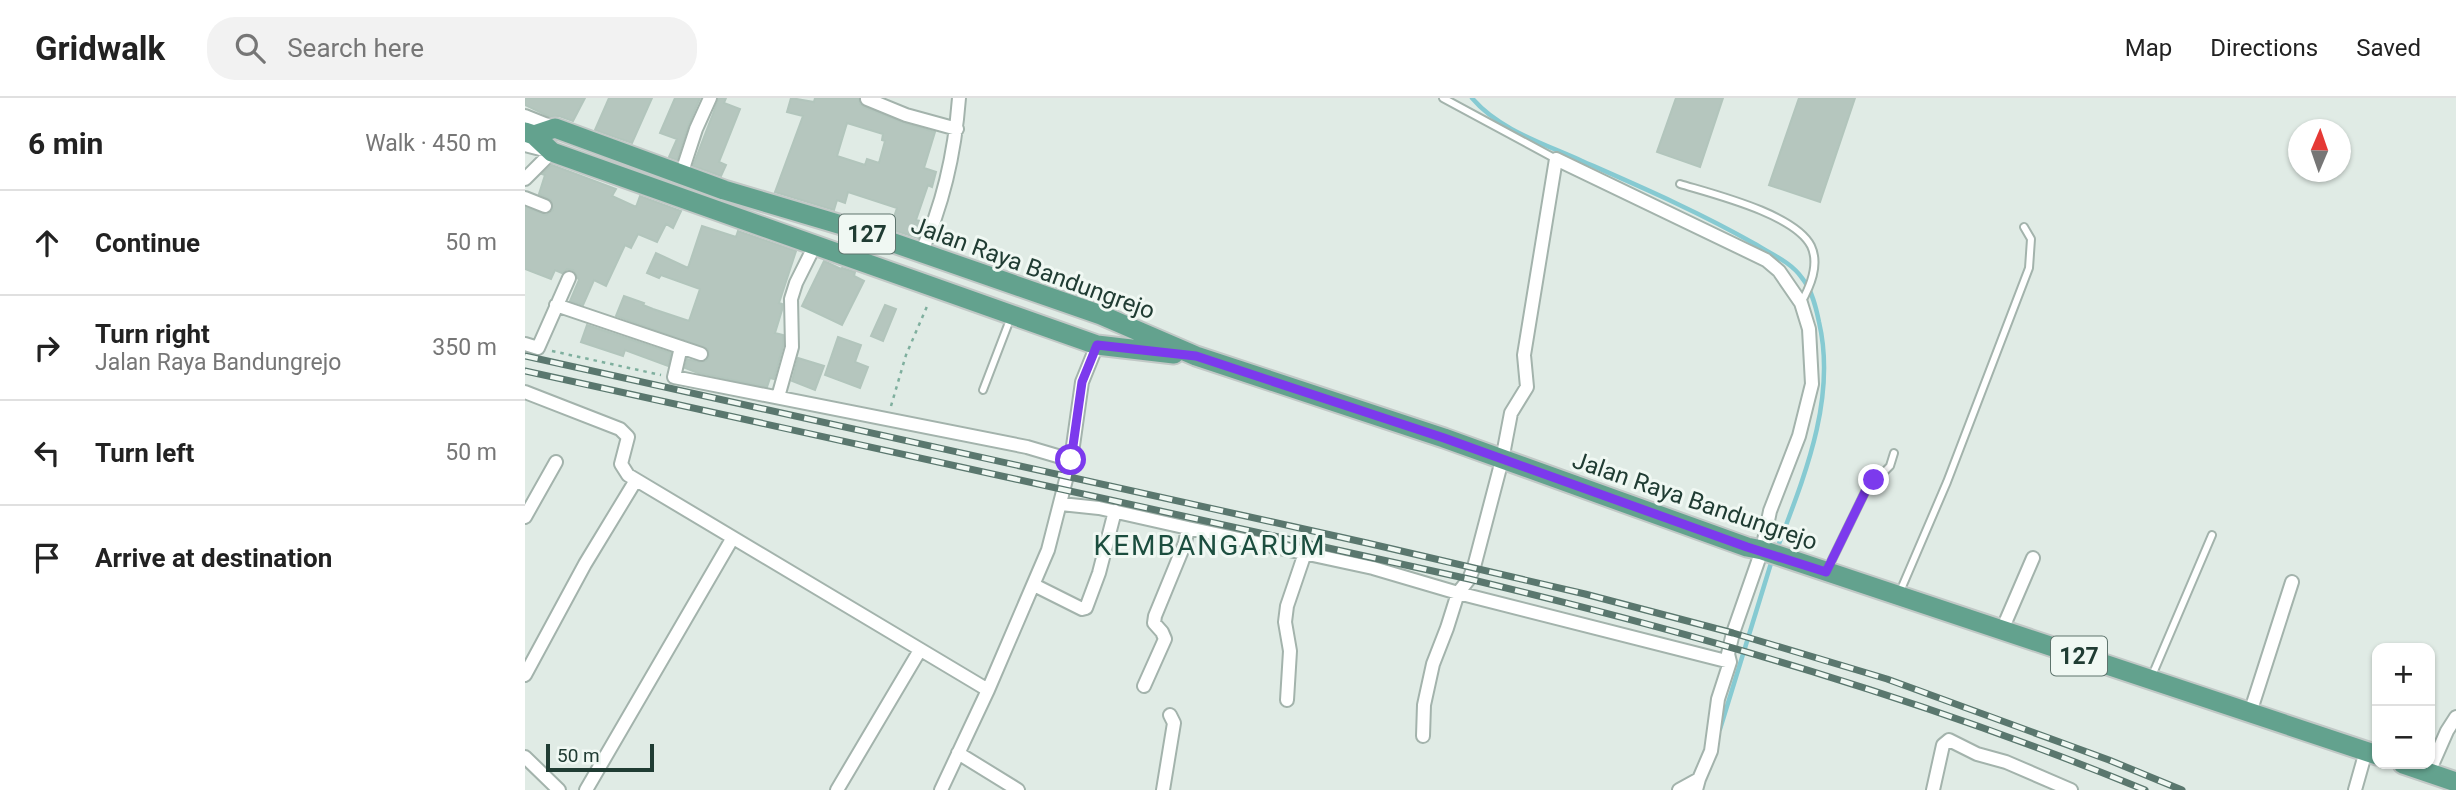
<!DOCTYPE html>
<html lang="en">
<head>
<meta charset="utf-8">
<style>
  body { margin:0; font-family:Roboto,sans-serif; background:#f2f2f2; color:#222 }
  .controls { position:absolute; right:21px; bottom:21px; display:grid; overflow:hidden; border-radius:14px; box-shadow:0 2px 5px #0004 }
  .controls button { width:63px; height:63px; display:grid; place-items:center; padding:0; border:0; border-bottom:2px solid #e0e0e0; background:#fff; color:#222; font:35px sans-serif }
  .compass { position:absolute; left:1763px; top:21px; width:63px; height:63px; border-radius:50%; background:#fff; box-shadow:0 2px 5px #0004; rotate:2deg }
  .scale { position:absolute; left:21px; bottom:18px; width:108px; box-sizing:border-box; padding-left:7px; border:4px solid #203c33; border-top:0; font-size:19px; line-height:24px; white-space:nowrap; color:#203c33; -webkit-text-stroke:5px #f0f8f3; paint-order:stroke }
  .stop { position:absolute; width:21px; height:21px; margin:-16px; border:5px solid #7c3aed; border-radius:50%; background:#fff }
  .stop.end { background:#7c3aed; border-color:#fff; box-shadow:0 2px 7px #0008 }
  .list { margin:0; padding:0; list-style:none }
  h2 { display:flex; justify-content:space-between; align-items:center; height:91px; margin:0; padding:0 28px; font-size:30px }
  h2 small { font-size:23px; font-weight:400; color:#767676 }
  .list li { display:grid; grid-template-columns:46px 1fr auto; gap:21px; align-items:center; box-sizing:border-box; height:105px; padding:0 28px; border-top:2px solid #e0e0e0 }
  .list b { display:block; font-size:26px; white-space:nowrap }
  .list p { margin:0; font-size:23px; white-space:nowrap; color:#767676 }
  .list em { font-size:23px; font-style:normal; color:#767676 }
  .icon { flex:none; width:38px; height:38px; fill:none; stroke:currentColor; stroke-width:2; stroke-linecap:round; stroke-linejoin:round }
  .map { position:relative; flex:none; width:1931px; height:692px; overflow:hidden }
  header { display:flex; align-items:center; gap:42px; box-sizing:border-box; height:98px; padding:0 35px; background:#fff; border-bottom:2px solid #e0e0e0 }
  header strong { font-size:33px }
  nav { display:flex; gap:38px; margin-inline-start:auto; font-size:24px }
  .search { width:490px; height:63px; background:#f2f2f2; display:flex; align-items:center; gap:18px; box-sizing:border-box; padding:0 24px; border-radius:28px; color:#767676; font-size:26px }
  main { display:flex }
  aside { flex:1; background:#fff }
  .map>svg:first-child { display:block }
</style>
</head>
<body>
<header>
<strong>Gridwalk</strong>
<div class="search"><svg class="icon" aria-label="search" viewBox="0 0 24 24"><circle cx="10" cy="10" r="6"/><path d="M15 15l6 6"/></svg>Search here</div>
<nav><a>Map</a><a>Directions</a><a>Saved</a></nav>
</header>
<main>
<aside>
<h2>6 min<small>Walk · 450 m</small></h2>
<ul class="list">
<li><svg class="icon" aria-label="ahead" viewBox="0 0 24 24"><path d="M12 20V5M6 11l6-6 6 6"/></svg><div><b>Continue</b></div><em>50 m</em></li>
<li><svg class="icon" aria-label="right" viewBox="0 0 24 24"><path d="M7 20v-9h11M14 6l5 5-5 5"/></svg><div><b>Turn right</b><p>Jalan Raya Bandungrejo</p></div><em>350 m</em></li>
<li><svg class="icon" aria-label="left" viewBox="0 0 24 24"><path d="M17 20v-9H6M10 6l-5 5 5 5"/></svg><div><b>Turn left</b></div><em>50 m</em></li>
<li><svg class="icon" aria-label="arrive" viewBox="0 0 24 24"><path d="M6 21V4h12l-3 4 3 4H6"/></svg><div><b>Arrive at destination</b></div></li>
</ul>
</aside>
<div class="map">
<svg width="1931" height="692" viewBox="0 0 1931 692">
  <rect width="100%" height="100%" fill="#e0ebe5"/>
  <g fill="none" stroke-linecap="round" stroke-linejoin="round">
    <path stroke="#86cad2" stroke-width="4.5" d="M947,0c27,32 73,46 110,63 59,26 117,51 173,83 16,10 36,18 47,34 10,12 14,29 17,44 18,77 -15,155 -42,227
      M1195,631l52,-169"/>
  </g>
  <path fill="#b5c6be" stroke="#b2c5bc" stroke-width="2" fill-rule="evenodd" d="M0,0h60l-12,23 -14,-5 -9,1 -25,-12z
    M84,0h43l-20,45 -37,-13z
    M150,0h25l-12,28 -11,34 -8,-3 8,-18 -17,-6z
    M194,0h7l-2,5 16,6 -21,53 7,3 -5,11 -28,-10z
    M266,0l23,4 1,-4h44l1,6 4,3 40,16 31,9 -11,36 12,4 -4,15 -4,-2 -12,35 8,2 -6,16 -28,-9 7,-21 -49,-16 -3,11 -8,-3 -3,10 -59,-18 28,-76 -16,-4zM322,25l36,11 -1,6 3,1 -6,22 -12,-4 -2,6 -28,-9z
    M1151,0h47l-23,69 -43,-15z
    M1274,0h56l-35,104 -51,-17z
    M27,67l64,24 -4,7 24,11 4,-11 41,15 -8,17 -7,-4 -9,18 -19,-8 -7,14 -6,-3 -19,41 -12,-6 -11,25 -13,-4 9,-21 -6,-10 -6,-1 -5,4 -7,-3 -4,9 -26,-10v-62l21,8 7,-5 -2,-10 -12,-6 6,-19 -3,-1z
    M177,128l34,11 2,-6 58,20 -17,52 3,1v6l-7,23 8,2v11l-9,33 -4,-1 -3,9 -69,-14 -13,-5 2,-9 12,3 7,-1 3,-5 -1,-7 -92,-33 8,-20 20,7 -1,2 10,4 36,12 11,-32 -39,-14 -2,3 -12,-5 9,-20 32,15z
    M299,163l17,8 1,-1 13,4 -1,4 10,5 -22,44 -40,-19z
    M360,207l11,4 -13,32 -12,-5z
    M62,227l84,28 -3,13 -43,-16 -2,6 -42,-14z
    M313,239l23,8 -6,17 13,5 -8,21 -35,-13z
    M273,260l26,8 -9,24 -23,-9z"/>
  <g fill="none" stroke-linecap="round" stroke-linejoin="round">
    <defs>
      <path id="service" d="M918,0l113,61
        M1155,86c33,10 115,30 131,62 9,19 -1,41 -10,57
        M458,292l28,-73
        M1302,472l39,-80 24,-24 4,-13
        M1374,496l48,-112 82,-214 2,-29 -7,-12
        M1626,580l61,-143"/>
      <path id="minor" d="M342,1l39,16 51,14
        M0,18l30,12
        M0,47l27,7 -27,27
        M156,77l15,-46 14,-31
        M0,100l20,8
        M396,155c22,-48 34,-102 38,-155
        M31,207l145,49
        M0,246l13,4 31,-70
        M156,249l-7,30 353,70 44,13
        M0,294l95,37 8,8 -7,27 7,11 360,215
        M253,299l14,-50 -1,-48 5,-16 19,-38
        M536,406l38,4 89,20 -3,15 -30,73 -1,7 8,9 3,7 -21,47
        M0,419l31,-55
        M663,430l185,40 85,25 272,69
        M509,487l48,24 4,-1 13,-35 16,-62
        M1477,532l31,-72
        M0,577l60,-111 51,-84
        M762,602l3,-49 -5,-29 2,-16 18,-53
        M1725,615l42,-131
        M898,638l1,-31 9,-41 14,-36 11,-35 11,-14 5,-12 28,-107 9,-47 16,-26 -3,-32 32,-196 210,101 13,11 22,32 8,26 3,55 -13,52 -29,75 -8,39 -29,83 -5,21 2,8 -12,37 -7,52 -12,28 -3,11
        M433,655l60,37
        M0,659l34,33
        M1904,674l18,-41 9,-14
        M61,692l146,-251
        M312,692l83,-140
        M416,692l47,-100 60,-140 23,-90 11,-78 15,-37
        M638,692l11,-67 -4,-8
        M1154,692l20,-11
        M1408,692l10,-45 6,-5 28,14 29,8 65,28
        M1830,692l11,-39"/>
      <path id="primary" d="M0,34l9,3 18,17 545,193 77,9
        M9,37l21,-7 169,62 121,36 256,89 95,41 248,82 303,109 15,3 615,205
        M1878,666l53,18"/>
    </defs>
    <use href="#service" stroke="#a3b3ac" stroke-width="10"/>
    <use href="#minor" stroke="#a3b3ac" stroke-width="16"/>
    <use href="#primary" stroke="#c1c8c6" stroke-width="23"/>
    <path stroke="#7faf9e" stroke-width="2.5" stroke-dasharray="3.5 5" stroke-linecap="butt" d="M27,253l109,24
      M366,308l15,-51 22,-51"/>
    <use href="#service" stroke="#fff" stroke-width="6"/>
    <use href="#minor" stroke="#fff" stroke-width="12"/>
    <use href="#primary" stroke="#63a28e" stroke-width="19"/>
    <defs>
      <path id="rail" d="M0,258l842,187 218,51 148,39 154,46 222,81 73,30
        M0,273l944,208c230,55 458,121 676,211"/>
    </defs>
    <use href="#rail" stroke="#5a776e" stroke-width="7"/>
    <use href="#rail" stroke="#f0f8f3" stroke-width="4.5" stroke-dasharray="13" stroke-linecap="butt"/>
  </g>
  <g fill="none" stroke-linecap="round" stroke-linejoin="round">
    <path stroke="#7c3aed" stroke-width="9" d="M546,362l11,-78 15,-37 99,11 248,82 303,109 79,25 40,-82 8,-10"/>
  </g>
  <g text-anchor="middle" stroke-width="6" stroke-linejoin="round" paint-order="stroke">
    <g fill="#f0f8f3" stroke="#5e746d" stroke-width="2">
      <rect x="314" y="116.5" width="56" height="39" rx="5"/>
      <rect x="1526" y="538.5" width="56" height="39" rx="5"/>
    </g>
    <g font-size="23" font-weight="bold" fill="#203c33">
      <text x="342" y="144">127</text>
      <text x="1554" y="566">127</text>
    </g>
    <g font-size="24" fill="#203c33" stroke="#f0f8f3">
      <text transform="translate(508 170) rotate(20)" y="8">Jalan Raya Bandungrejo</text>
      <text transform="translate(1170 403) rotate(19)" y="8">Jalan Raya Bandungrejo</text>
    </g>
    <g font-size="28" letter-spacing="2" fill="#1c4e3f" stroke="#f0f8f3">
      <text x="685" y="457">KEMBANGARUM</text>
    </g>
  </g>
</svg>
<div class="controls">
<button>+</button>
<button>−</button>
</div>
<svg class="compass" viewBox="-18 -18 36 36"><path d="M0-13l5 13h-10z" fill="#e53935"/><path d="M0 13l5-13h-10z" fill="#767676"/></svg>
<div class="scale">50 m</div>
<div class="stop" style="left:546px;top:362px"></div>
<div class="stop end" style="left:1349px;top:382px"></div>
</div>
</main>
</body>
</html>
